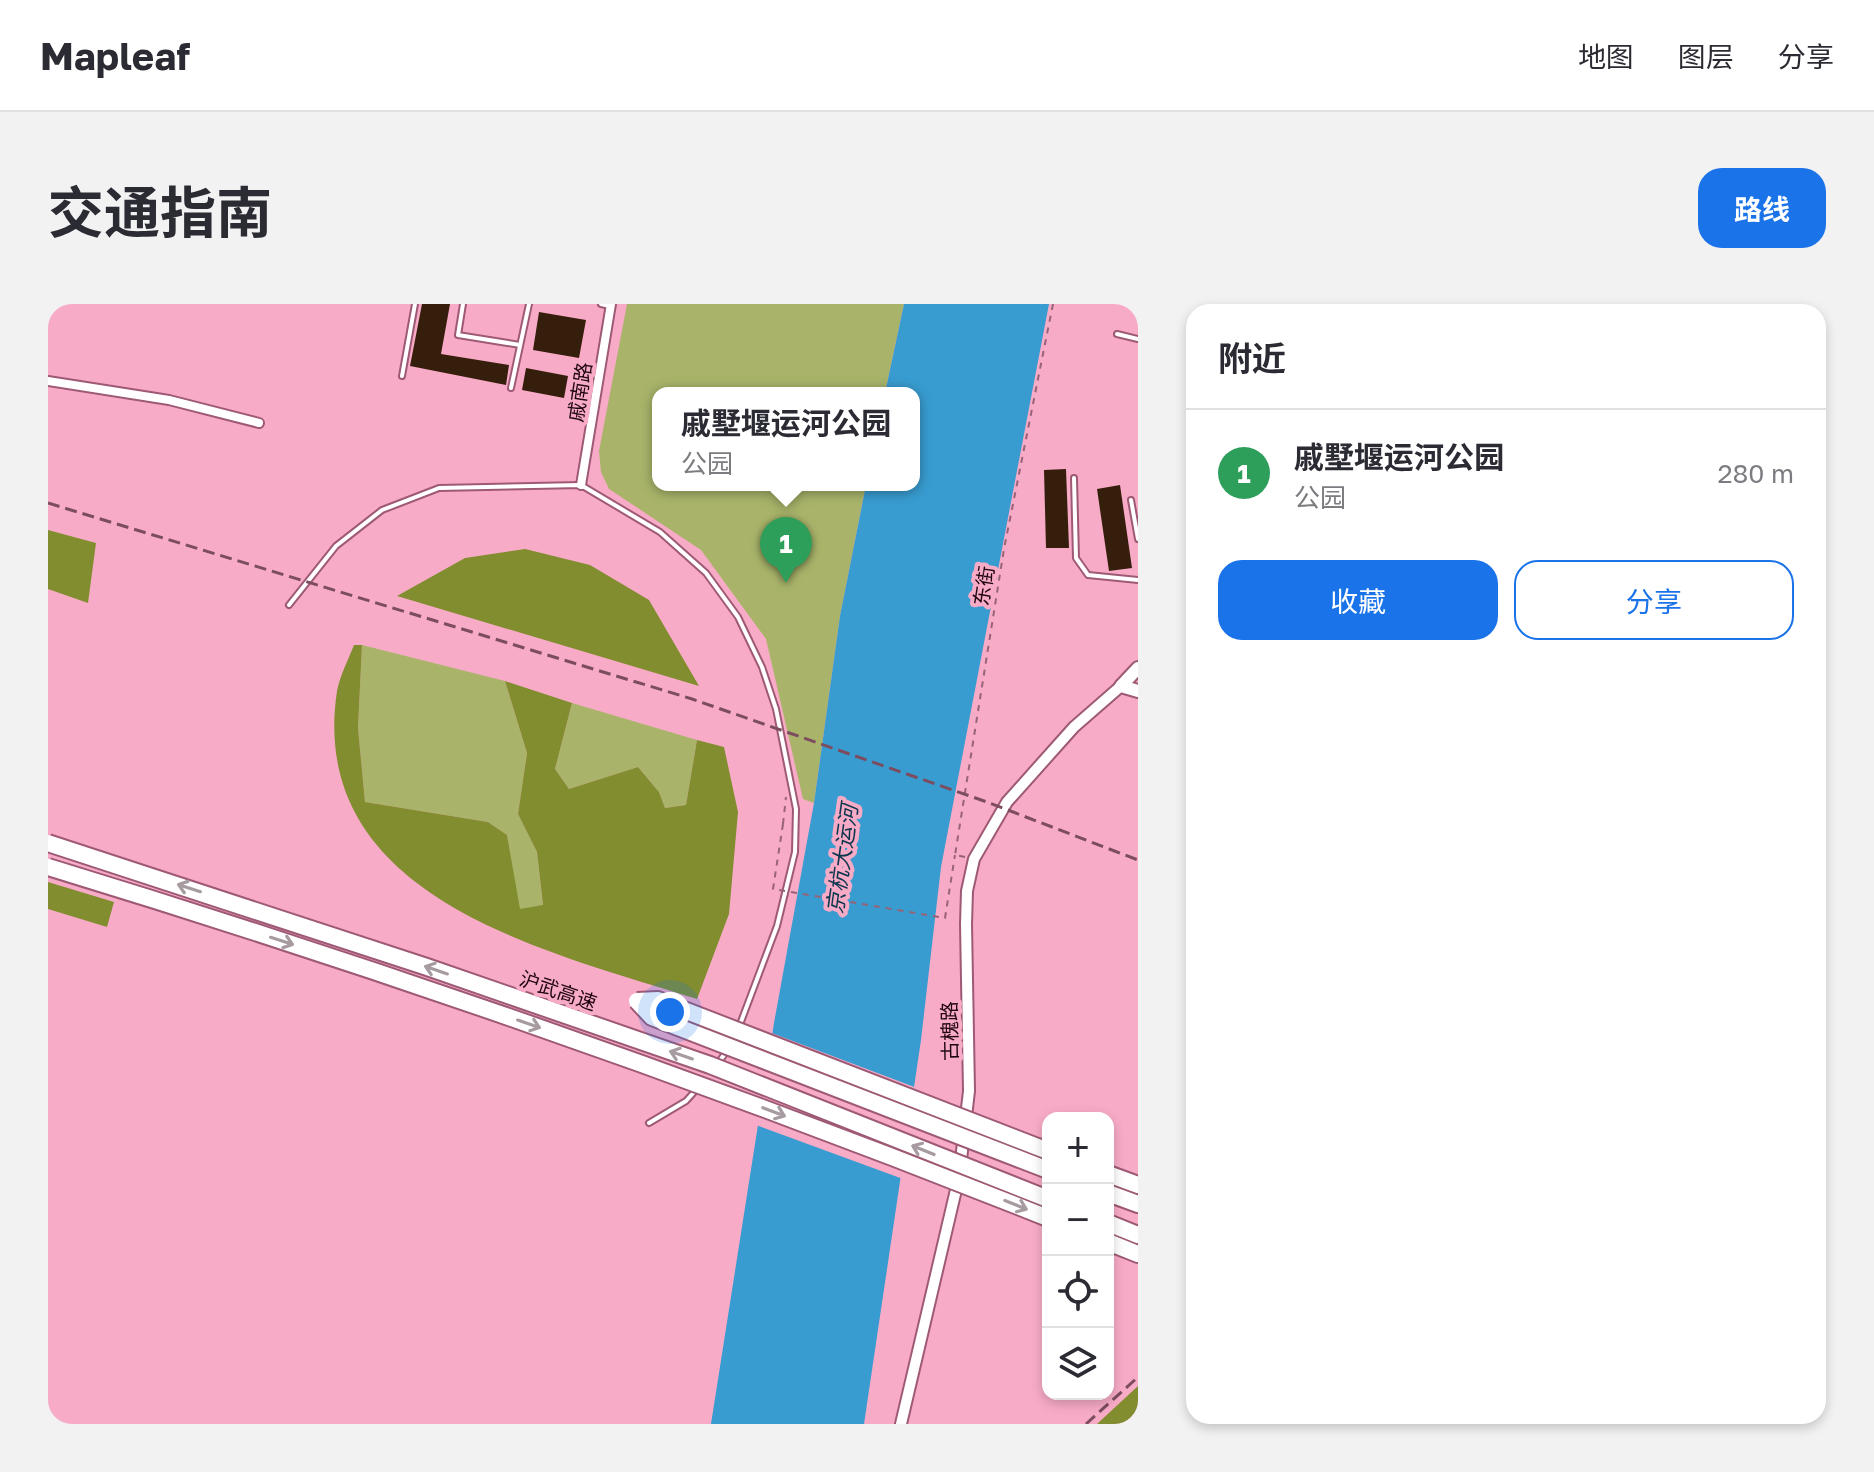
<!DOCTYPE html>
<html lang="zh">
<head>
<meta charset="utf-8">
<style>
  body { margin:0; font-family:"Golos Text","Noto Sans SC",sans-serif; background:#f2f2f3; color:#2b2b33 }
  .controls { position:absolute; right:24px; bottom:24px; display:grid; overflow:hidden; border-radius:16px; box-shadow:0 4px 12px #0003 }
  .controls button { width:72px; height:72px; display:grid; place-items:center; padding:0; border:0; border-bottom:2px solid #e1e1e2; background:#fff; color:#2b2b33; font:40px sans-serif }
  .you { position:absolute; left:622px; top:708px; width:28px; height:28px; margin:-20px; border:6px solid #fff; border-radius:50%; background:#1a73e8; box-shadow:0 0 0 12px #1a73e833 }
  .badge { display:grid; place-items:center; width:52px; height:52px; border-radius:50%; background:#1a73e8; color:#fff; font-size:26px; font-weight:700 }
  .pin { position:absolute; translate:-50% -66px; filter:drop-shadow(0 2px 4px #0008) }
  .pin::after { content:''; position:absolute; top:42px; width:28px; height:24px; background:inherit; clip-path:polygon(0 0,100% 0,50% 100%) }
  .popup { position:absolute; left:604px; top:83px; width:268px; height:104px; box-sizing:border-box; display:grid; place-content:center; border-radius:16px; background:#fff; filter:drop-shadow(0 2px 6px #0005); font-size:26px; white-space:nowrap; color:#7c7c81 }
  .popup b { font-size:30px; color:#2b2b33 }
  .popup::after { content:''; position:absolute; left:50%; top:100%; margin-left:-16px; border:16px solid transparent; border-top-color:#fff }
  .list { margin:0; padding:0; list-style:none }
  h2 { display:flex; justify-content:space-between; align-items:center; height:104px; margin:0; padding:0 32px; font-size:34px }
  h2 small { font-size:26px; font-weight:400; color:#7c7c81 }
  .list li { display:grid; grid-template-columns:52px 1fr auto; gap:24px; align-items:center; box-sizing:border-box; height:128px; padding:0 32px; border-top:2px solid #e1e1e2 }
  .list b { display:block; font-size:30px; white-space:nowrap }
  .list p { margin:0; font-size:26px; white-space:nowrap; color:#7c7c81 }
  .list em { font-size:26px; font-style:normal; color:#7c7c81 }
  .actions { display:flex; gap:16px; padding:24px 32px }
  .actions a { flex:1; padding:18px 0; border:2px solid #1a73e8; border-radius:24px; text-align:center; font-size:28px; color:#1a73e8 }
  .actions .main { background:#1a73e8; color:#fff }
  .icon { flex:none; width:44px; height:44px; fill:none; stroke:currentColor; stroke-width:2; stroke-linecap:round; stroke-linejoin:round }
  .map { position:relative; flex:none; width:1090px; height:1120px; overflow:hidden; border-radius:24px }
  header { display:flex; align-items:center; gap:48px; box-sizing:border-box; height:112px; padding:0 40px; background:#fff; border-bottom:2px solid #e1e1e2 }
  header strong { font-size:38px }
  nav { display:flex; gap:44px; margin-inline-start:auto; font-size:28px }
  .intro { display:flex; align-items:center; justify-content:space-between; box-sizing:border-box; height:192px; padding:0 48px }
  h1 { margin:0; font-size:56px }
  .button { padding:20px 36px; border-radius:24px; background:#1a73e8; color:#fff; font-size:28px; font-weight:700 }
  main { display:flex; gap:48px; padding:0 48px }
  aside { flex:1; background:#fff; border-radius:24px; box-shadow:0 4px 12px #0003 }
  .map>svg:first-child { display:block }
</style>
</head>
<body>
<header>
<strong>Mapleaf</strong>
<nav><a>地图</a><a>图层</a><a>分享</a></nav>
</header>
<div class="intro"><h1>交通指南</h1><a class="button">路线</a></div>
<main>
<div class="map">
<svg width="1090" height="1120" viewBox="0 0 1090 1120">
  <rect width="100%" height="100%" fill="#f8abc7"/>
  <path fill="#a9b46a" d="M579,0h277l-19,89h-227v92h208l-26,131 -26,187 -11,-4 -37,-160 -65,-89 -92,-61 -8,-17 -2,-21z
    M314,341l143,36 22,72 -9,61 19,38 6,54 -24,4 -12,-75 -19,-13 -123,-20 -7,-74z
    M524,399l125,37 -11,65 -21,3 -6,-16 -21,-25 -69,22 -14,-20z"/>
  <path fill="#818d2e" d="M0,226l48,13 -8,60 -40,-14z
    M477,245l65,16 59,35 50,86 -302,-90 68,-38z
    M306,341h8l-4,83 7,74 123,20 19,13 13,74 23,-4 -6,-53 -19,-38 9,-61 -22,-72 67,22 -17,66 14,20 69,-22 21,25 6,16 21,-3 11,-65 27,7 14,65 -9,102 -32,85c-149,-48 -391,-100 -360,-308 3,-15 11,-31 17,-46z
    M0,578l66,20 -7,25 -59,-18z
    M1090,1082v30l-4,8h-37z"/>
  <path fill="#389cd0" d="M856,0h145l-108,563 -20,173 -57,384h-153l63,-401 40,-220 26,-187 26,-131h48v-92h-29z"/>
  <path fill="#f8abc7" d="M721,728l148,56 -14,91 -147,-54z"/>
  <path fill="#361e0c" d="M374,0h28l-9,50 68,11 -3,20 -96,-19z
    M491,8l47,8 -7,38 -46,-8z
    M478,64l42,8 -4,22 -42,-8z
    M1018,165l3,79h-23l-2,-78z
    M1072,181l12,83 -23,3 -12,-82z"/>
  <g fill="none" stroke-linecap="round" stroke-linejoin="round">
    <defs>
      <path id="service" d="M415,0l-5,31 62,10
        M553,0l9,2
        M1069,30l21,5
        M354,72l13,-72
        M463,84l18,-84
        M1026,174l2,80 12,17 50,5
        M1083,196l7,39
        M241,301l47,-59 46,-36 57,-22 142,-3 79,47 46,41 32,44 24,50 14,42 20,100 -1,43 -18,74 -38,101
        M669,761l11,-16
        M601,819l37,-22 10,-11"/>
      <path id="minor" d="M0,77l121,19 90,23
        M533,181l30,-181"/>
      <path id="tertiary" d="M853,1120l58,-247 10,-86 -3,-167 1,-33 7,-32 33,-57 67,-75 47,-41"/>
      <path id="secondary" d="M1090,364l-17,18 17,5"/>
      <path id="motorway" d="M1060,870l30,11
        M1060,889l30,11
        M1060,919l30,12
        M1060,938l30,12"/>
    </defs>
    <use href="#service" stroke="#9e5974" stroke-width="8"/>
    <use href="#minor" stroke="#9e5974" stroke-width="12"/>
    <use href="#tertiary" stroke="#9e5974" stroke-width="14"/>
    <use href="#secondary" stroke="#9e5974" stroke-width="16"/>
    <use href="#motorway" stroke="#9e5974" stroke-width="20"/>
    <path stroke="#986277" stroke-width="2" stroke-dasharray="6 6" stroke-linecap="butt" d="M735,520l3,-27
      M917,553l-10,-2 49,-306 49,-245"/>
    <use href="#service" stroke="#fff" stroke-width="4"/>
    <use href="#minor" stroke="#fff" stroke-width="8"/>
    <use href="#tertiary" stroke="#fff" stroke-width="10"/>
    <use href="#secondary" stroke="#fff" stroke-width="12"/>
    <use href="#motorway" stroke="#fff" stroke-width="16"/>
    <path stroke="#7c4c5f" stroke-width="3" stroke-dasharray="12 6" stroke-linecap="butt" d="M0,199l644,196 295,103 151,58
      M1038,1120l52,-47"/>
    <defs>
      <path id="motorway-bridge" d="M0,539l379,124 283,98 338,134
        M0,563c338,103 672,220 1000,351
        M589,697l15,16 396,153
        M589,697l21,-1 390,151"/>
    </defs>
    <use href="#motorway-bridge" stroke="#9e5974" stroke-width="20" stroke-linecap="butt"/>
    <path stroke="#986277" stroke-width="2" stroke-dasharray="6 6" stroke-linecap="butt" d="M735,520l-10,65 172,29 10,-63"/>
    <use href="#motorway-bridge" stroke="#fff" stroke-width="16"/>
  </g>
  <defs><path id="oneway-shaft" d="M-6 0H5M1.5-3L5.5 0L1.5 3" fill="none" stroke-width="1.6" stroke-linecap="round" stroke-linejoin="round" transform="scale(2)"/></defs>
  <g stroke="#a69ba0">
    <use href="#oneway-shaft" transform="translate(141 584) rotate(-162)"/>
    <use href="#oneway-shaft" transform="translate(234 637) rotate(18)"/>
    <use href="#oneway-shaft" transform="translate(388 666) rotate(-161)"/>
    <use href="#oneway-shaft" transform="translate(481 720) rotate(19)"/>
    <use href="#oneway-shaft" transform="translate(633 751) rotate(-161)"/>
    <use href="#oneway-shaft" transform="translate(726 808) rotate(21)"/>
    <use href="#oneway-shaft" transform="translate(875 846) rotate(-158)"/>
    <use href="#oneway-shaft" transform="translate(968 901) rotate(22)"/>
  </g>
  <g text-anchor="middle" stroke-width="8" stroke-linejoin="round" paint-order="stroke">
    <g font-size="20" fill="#200612" stroke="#f8abc7">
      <text transform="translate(532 88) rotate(-81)" y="7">戚南路</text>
      <text transform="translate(936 282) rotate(-81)" y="7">东街</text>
      <text transform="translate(510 687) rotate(19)" y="7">沪武高速</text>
      <text transform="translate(902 727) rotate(-91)" y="7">古槐路</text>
    </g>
    <g font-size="22" font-style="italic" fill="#0b364c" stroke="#f8abc7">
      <text transform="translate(794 555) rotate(-82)" y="8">京杭大运河</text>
    </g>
  </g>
</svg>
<div class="controls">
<button>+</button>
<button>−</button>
<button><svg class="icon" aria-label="locate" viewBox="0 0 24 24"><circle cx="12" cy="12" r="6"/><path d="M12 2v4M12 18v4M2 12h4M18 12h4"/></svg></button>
<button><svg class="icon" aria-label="layers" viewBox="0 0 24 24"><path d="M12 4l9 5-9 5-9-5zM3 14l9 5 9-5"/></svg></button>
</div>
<div class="you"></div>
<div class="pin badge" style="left:738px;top:279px;background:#2e9e5b">1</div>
<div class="popup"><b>戚墅堰运河公园</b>公园</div>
</div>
<aside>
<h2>附近<small></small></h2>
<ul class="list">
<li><span class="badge" style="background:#2e9e5b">1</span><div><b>戚墅堰运河公园</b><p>公园</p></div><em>280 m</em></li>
</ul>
<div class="actions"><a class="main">收藏</a><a>分享</a></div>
</aside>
</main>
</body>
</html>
